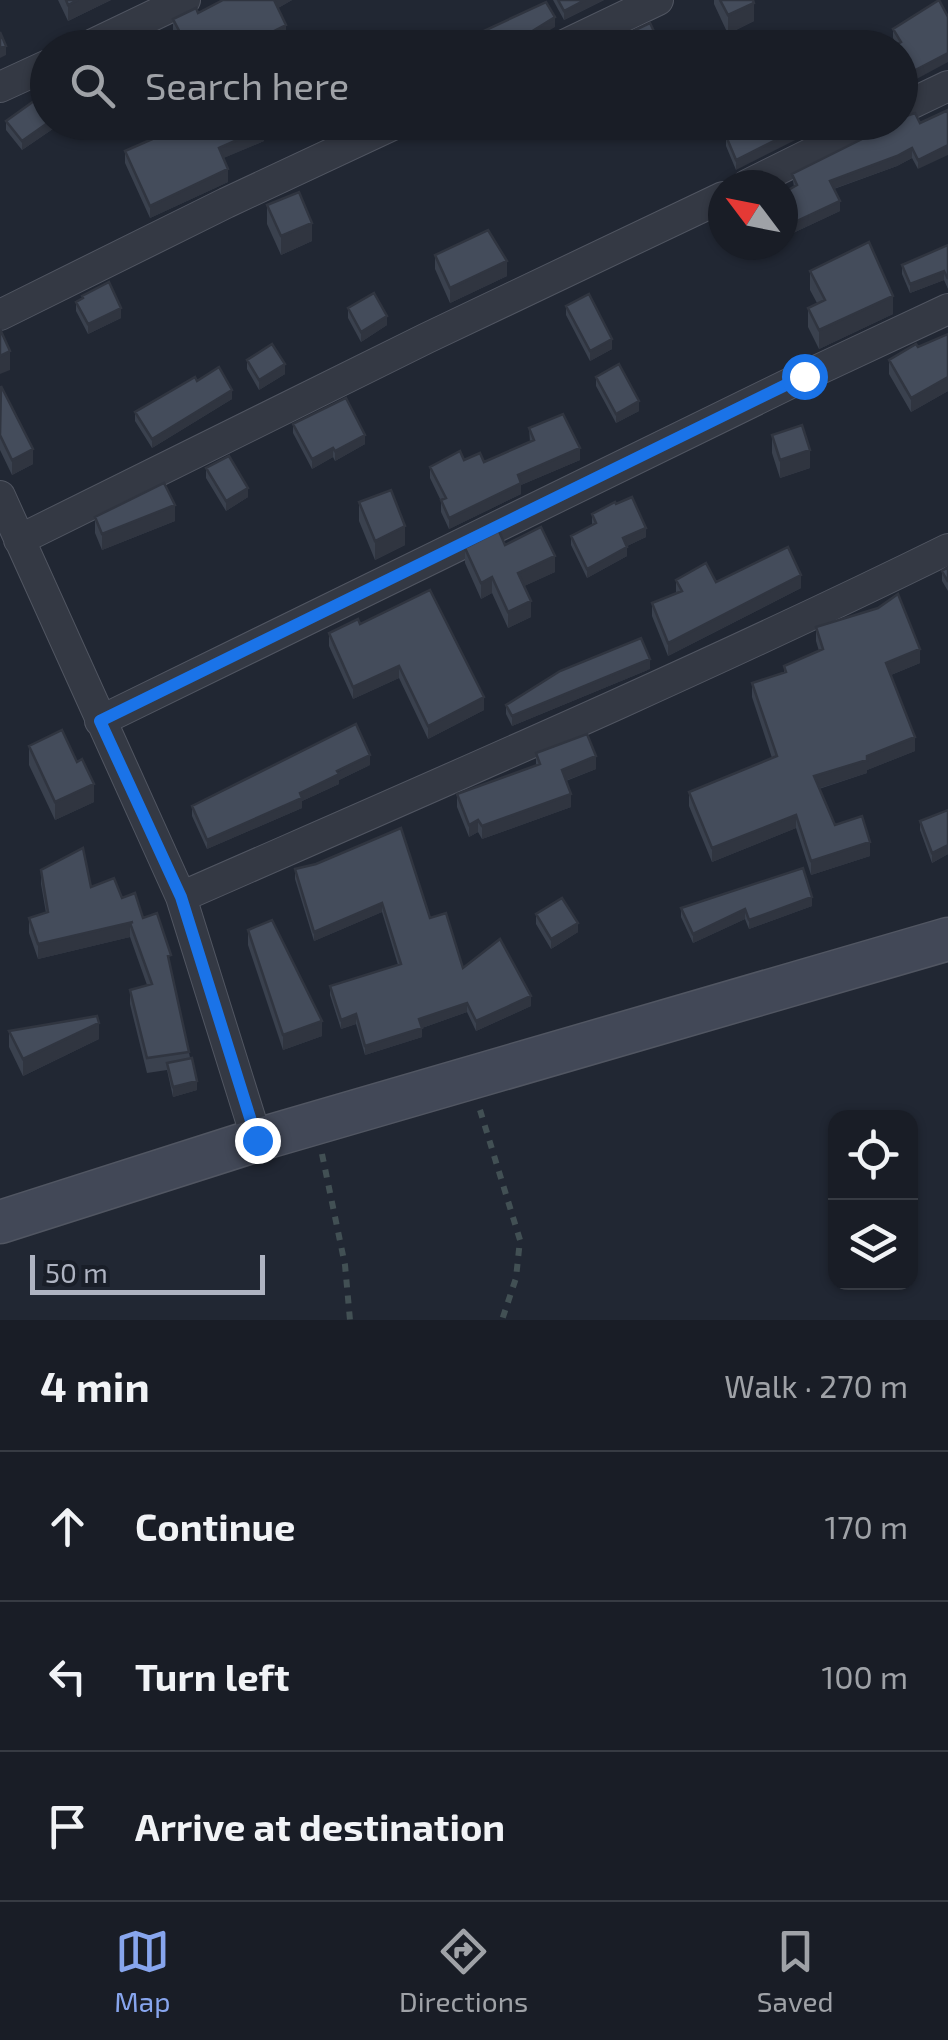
<!DOCTYPE html>
<html lang="en">
<head>
<meta charset="utf-8">
<style>
  body { margin:0; font-family:"Exo 2",sans-serif; background:#262a32; color:#f1f3f6 }
  .controls { position:absolute; right:30px; bottom:30px; display:grid; overflow:hidden; border-radius:20px; box-shadow:0 2px 8px #0004 }
  .controls button { width:90px; height:90px; display:grid; place-items:center; padding:0; border:0; border-bottom:2px solid #373b43; background:#191d26; color:#f1f3f6; font:50px sans-serif }
  .compass { position:absolute; left:708px; top:170px; width:90px; height:90px; border-radius:50%; background:#191d26; box-shadow:0 2px 8px #0004; rotate:302deg }
  .scale { position:absolute; left:30px; bottom:25px; width:235px; box-sizing:border-box; padding-left:10px; border:5px solid #aeb3c1; border-top:0; font-size:28px; line-height:35px; white-space:nowrap; color:#aeb3c1; -webkit-text-stroke:8px #191e28; paint-order:stroke }
  .stop { position:absolute; width:30px; height:30px; margin:-22px; border:8px solid #1a73e8; border-radius:50%; background:#fff }
  .stop.end { background:#1a73e8; border-color:#fff; box-shadow:0 2px 10px #0008 }
  .list { margin:0; padding:0; list-style:none }
  h2 { display:flex; justify-content:space-between; align-items:center; height:130px; margin:0; padding:0 40px; font-size:42px }
  h2 small { font-size:32px; font-weight:400; color:#9fa2a7 }
  .list li { display:grid; grid-template-columns:65px 1fr auto; gap:30px; align-items:center; box-sizing:border-box; height:150px; padding:0 40px; border-top:2px solid #373b43 }
  .list b { display:block; font-size:38px; white-space:nowrap }
  .list em { font-size:32px; font-style:normal; color:#9fa2a7 }
  .icon { flex:none; width:55px; height:55px; fill:none; stroke:currentColor; stroke-width:2; stroke-linecap:round; stroke-linejoin:round }
  .map { position:relative; flex:none; width:948px; height:1320px; overflow:hidden }
  .search { position:absolute; background:#191d26; box-shadow:0 2px 8px #0004; left:30px; right:30px; top:30px; height:110px; display:flex; align-items:center; gap:25px; box-sizing:border-box; padding:0 35px; border-radius:55px; color:#9fa2a7; font-size:38px }
  .sheet { height:580px; background:#191d26 }
  nav { display:flex; justify-content:space-around; align-items:center; box-sizing:border-box; height:140px; border-top:2px solid #373b43; background:#191d26; font-size:28px; color:#9fa2a7 }
  nav a { display:grid; justify-items:center; gap:5px }
  nav .on { color:#87a5ed }
  .map>svg:first-child { display:block }
</style>
</head>
<body>
<div class="map">
<svg width="948" height="1320" viewBox="0 0 948 1320">
  <rect width="100%" height="100%" fill="#212733"/>
  <g fill="none" stroke-linecap="round" stroke-linejoin="round">
    <defs>
      <path id="minor" d="M85,48l100,-48
        M558,48l100,-48
        M0,87l48,-22
        M900,109l48,-23
        M747,185l127,-63
        M0,315l226,-112 173,-81
        M0,496l181,401 76,243
        M19,540l408,-202 296,-141
        M100,721l705,-345 143,-67
        M181,897c257,-113 515,-224 767,-348"/>
      <path id="secondary" d="M0,1222l257,-82 691,-201"/>
    </defs>
    <use href="#minor" stroke="#515662" stroke-width="32"/>
    <use href="#secondary" stroke="#515662" stroke-width="45"/>
    <path stroke="#425054" stroke-width="6" stroke-dasharray="8 8" stroke-linecap="butt" d="M480,1110l40,130 -4,38 -14,42
      M322,1154l23,111 5,55"/>
    <use href="#minor" stroke="#343944" stroke-width="30"/>
    <use href="#secondary" stroke="#424857" stroke-width="42"/>
  </g>
  <path fill="#3a414e" d="M58,0h53l-43,21z
    M223,0h69l-14,8 8,30 -19,10h-86l-8,-16v-13l25,-6z
    M553,0h51l-40,20z
    M714,0h39l1,21 -26,13 -14,-30z
    M939,0l-39,88 -3,-43 -4,-7v-9z
    M6,121l42,1h15l-41,28 -16,-20z
    M760,122l-24,48 -10,-24v-10z
    M920,123l-2,46 -6,-11 -15,8 -63,23 6,22 -47,22 -10,-22v-18l11,-6 -2,-13z
    M264,141l-41,17 5,24 -78,36 -25,-55v-12z
    M267,205l45,36 -31,14 -14,-31z
    M948,245v44l-4,-9 -34,13 -8,-19v-9z
    M435,255l72,21 -57,27 -15,-34z
    M810,271l83,43 -74,35 -11,-22v-19l9,-5 -7,-13z
    M82,296l39,22 -33,16 -12,-23v-9l6,-4z
    M566,306l46,43 -22,12 -24,-46z
    M348,308l39,17 -26,17 -13,-24z
    M948,334v57l-37,21 -22,-38v-14z
    M247,360l38,14 -26,16 -12,-21z
    M596,377l43,34 -23,12 -20,-37z
    M197,381l35,18 -80,49 -17,-27v-9z
    M0,387l33,77 -21,11 -12,-25z
    M293,424l72,20 -30,17 -2,-4 -21,12 -19,-36z
    M529,428l51,32 -59,25v9l-72,35 -8,-17v-11l-11,-23v-11l34,-7 20,2 46,-20z
    M772,435l38,33 -30,10 -8,-25z
    M206,468l42,29 -22,14 -20,-33z
    M359,502l46,43 -30,15 -16,-39z
    M592,514l54,23 -19,9v10l-40,22 -16,-33v-9l21,-11z
    M95,517l80,4 -73,29 -7,-17z
    M505,545l50,27 -31,14 7,31 -23,11 -16,-35 -11,6 -16,-36v-15z
    M948,567v24l-6,-10v-10z
    M676,580l40,2 85,6 -133,68 -16,-40v-13l24,-10z
    M360,624l124,86 -56,29 -29,-61 -46,21 -24,-53v-13z
    M816,627l104,36 -29,12 24,76 -48,19v3l-48,16 16,36 35,31 -59,19 -15,-47 -84,34 -23,-56v-14l83,-34 -20,-61v-14l32,-11v-6l35,-15 -3,-10z
    M650,669l-138,57 -6,-12v-9z
    M29,746l65,56 -39,18 -26,-55z
    M536,753l60,16 -30,12 5,26 -89,32 -4,-7 -9,5 -12,-30v-13l79,-28z
    M370,765l-31,15v4l-37,17v7l-95,41 -15,-33v-10z
    M948,810v44l-16,9 -12,-33v-9z
    M295,869l135,49 33,50 68,38 -55,25 -9,-19 -45,16v9l-57,18 -9,-31 -15,5 -11,-34v-9l68,-21 -16,-53 -68,29 -19,-62z
    M41,870l81,28 21,20 28,51 26,121 -24,7 -6,-27 -20,3 -17,-69v-14l17,-5 -17,-48 -92,22 -9,-26v-15l17,-5 -5,-29z
    M812,906l-63,23 -4,-10 -52,24 -12,-26v-9z
    M536,914l42,18 -27,17 -15,-25z
    M248,930l74,106 -39,14 -35,-105z
    M9,1031l90,8 -76,37 -14,-29z"/>
  <path fill="#303540" d="M78,0h33l-43,21v-16z
    M273,0h19l-19,11z
    M585,0h19l-40,20v-9z
    M754,3v18l-26,13v-19z
    M555,17v10l-35,21h-15z
    M286,25v13l-19,10h-15l12,-12z
    M6,46v9l-6,3v-10z
    M948,53v9l-48,26v-10z
    M49,122h14l-41,28v-9z
    M589,122h12l-12,6z
    M812,122h19l-95,48v-10z
    M264,128v13l-45,19v-12z
    M948,145v10l-30,14v-9z
    M912,148v10l-15,8 -67,24v-9z
    M228,169v13l-78,36v-12z
    M840,201v10l-47,22v-10z
    M312,223v18l-31,14v-19z
    M507,261v15l-57,27v-15z
    M944,271v9l-34,13v-9z
    M893,296v18l-74,35v-19z
    M121,308v10l-33,16v-10z
    M387,316v9l-26,17v-10z
    M612,339v10l-22,12v-10z
    M10,351v19l-10,4v-18z
    M285,364v10l-26,16v-10z
    M948,377v14l-37,21v-14z
    M232,390v9l-80,49v-9z
    M639,401v10l-23,12v-9z
    M365,435v9l-30,17v-10z
    M333,448v9l-21,12v-10z
    M580,448v12l-59,25v9l-72,35v-11l69,-43z
    M33,449v15l-21,11v-15z
    M810,450v18l-30,10v-18z
    M248,488v9l-22,14v-10z
    M175,505v16l-73,29v-16z
    M405,526v19l-30,15v-19z
    M646,528v9l-23,11v-10z
    M627,547v9l-40,22v-9z
    M555,556v16l-37,17v-16z
    M801,575v13l-133,68v-13z
    M492,577v16l-11,6v-16z
    M531,601v16l-23,11v-16z
    M920,649v14l-34,14v-14z
    M650,659v10l-138,57v-10z
    M399,666v12l-46,21v-12z
    M484,697v13l-56,29v-13z
    M915,737v14l-48,19v3l-53,17v-14z
    M370,755v10l-31,15v4l-37,17v7l-95,41v-9z
    M596,756v13l-34,13v-12z
    M94,784v18l-39,18v-18z
    M571,794v13l-89,32v-13z
    M796,815v13l-84,34v-14z
    M478,820v12l-9,5v-12z
    M870,842v14l-59,19v-14z
    M948,845v9l-16,9v-10z
    M812,897v9l-63,23v-9z
    M382,903v9l-68,29v-9z
    M745,909v10l-52,24v-9z
    M130,923v14l-92,22v-15z
    M578,923v9l-27,17v-10z
    M531,996v10l-55,25v-10z
    M467,1003v9l-48,17v-10z
    M356,1014v10l-15,5v-9z
    M322,1021v15l-39,14v-15z
    M99,1023v16l-76,37v-17z
    M422,1028v9l-57,18v-9z
    M197,1081v9l-24,7v-10z"/>
  <path fill="#444c5b" stroke="#303540" stroke-width="2.5" d="M66,0h12l-10,5z
    M223,0h51l12,25 -22,11 2,4 -14,8h-64l-15,-29 23,-11 2,5z
    M558,0h27l-21,11z
    M720,0h33l1,3 -26,12z
    M939,0l9,17v36l-48,25v-30h-9l10,-6 -8,-13z
    M546,2l9,15 -50,31h-45l-2,-5z
    M650,23l12,25h-68l16,-10 2,3z
    M0,32l6,14 -6,2z
    M48,91v31h1l-27,19 -16,-20z
    M948,110v35l-30,15 -6,-12 -15,8 -67,25 10,20 -47,22 -10,-22v-8l14,-8 -5,-11 90,-45 7,-7h11v-4l15,-5 5,10z
    M191,122h71l2,6 -45,20 9,21 -78,37 -25,-55z
    M760,122h52l-76,38 -10,-24z
    M299,192l13,31 -31,13 -14,-31z
    M488,230l19,31 -57,27 -15,-33z
    M869,242l24,54 -74,34 -11,-22 17,-8 -15,-29z
    M948,245v34l-4,-8 -34,13 -8,-19z
    M109,282l12,26 -33,16 -12,-22 7,-4 -1,-2z
    M374,293l13,23 -26,16 -13,-24z
    M589,294l23,45 -22,12 -24,-45z
    M0,329l10,22 -10,5z
    M948,334v43l-37,21 -22,-38 27,-16 2,3z
    M272,344l13,20 -26,16 -12,-20z
    M619,364l20,37 -23,13 -20,-37z
    M219,367l13,23 -80,49 -17,-27 60,-35 2,4z
    M1,386l32,63 -21,11 -12,-25z
    M346,398l19,37 -30,16 -2,-3 -21,11 -19,-35z
    M563,414l17,34 -62,27 3,8 -72,35 -8,-18 5,-2 -16,-31 30,-16 4,9 16,-7 4,9 50,-22 -5,-12z
    M802,425l8,25 -30,10 -8,-25z
    M229,456l19,32 -22,13 -20,-33z
    M164,483l11,22 -73,29 -7,-17z
    M391,490l14,36 -30,15 -16,-39z
    M632,497l14,31 -23,10 4,9 -40,22 -16,-33 25,-13 -4,-9 23,-12 1,2z
    M541,527l14,29 -37,17 13,28 -23,11 -16,-35 -11,6 -16,-35 34,-17 6,14z
    M788,547l13,28 -133,68 -16,-40 30,-12 -6,-11 30,-17 10,19z
    M948,567v15l-6,-11z
    M430,590l54,107 -56,29 -29,-60 -46,21 -24,-54 29,-14 2,5z
    M898,594l22,55 -34,14 29,74 -48,19v4l-53,16 21,49 27,-9 8,26 -59,19 -15,-46 -84,33 -23,-56 88,-36 -25,-73 34,-11 -2,-6 39,-17 -7,-22 62,-19z
    M641,638l9,21 -138,57 -6,-11 54,-34z
    M356,724l14,31 -33,16 2,3 -39,19 2,5 -95,42 -15,-34z
    M62,730l15,32 5,-3 12,25 -39,18 -26,-56z
    M587,734l9,22 -34,14 9,24 -89,32 -4,-6 -9,5 -12,-31 83,-30 -4,-11z
    M948,810v35l-16,8 -12,-32z
    M401,828l29,90 16,-5 17,55 37,-29 31,57 -55,25 -9,-18 -48,16 3,9 -57,18 -9,-32 -15,6 -11,-34 71,-22 -19,-61 -68,29 -19,-63 21,-5z
    M83,848l8,39 23,-9 8,20 13,-5 8,25 14,-5 14,42 -3,1 21,96 -42,6 -17,-68 22,-6 -22,-61 3,-1 -95,22 -9,-26 19,-6 -7,-42z
    M803,868l9,29 -63,23 -4,-11 -52,25 -12,-26z
    M562,898l16,25 -27,16 -15,-25z
    M272,920l50,101 -39,14 -35,-105z
    M97,1016l2,7 -76,36 -14,-28z
    M192,1058l5,23 -24,6 -6,-24z"/>
  <g fill="none" stroke-linecap="round" stroke-linejoin="round">
    <path stroke="#1a73e8" stroke-width="12" d="M257,1140l-76,-243 -81,-176 704,-345"/>
  </g>
</svg>
<div class="controls">
<button><svg class="icon" aria-label="locate" viewBox="0 0 24 24"><circle cx="12" cy="12" r="6"/><path d="M12 2v4M12 18v4M2 12h4M18 12h4"/></svg></button>
<button><svg class="icon" aria-label="layers" viewBox="0 0 24 24"><path d="M12 4l9 5-9 5-9-5zM3 14l9 5 9-5"/></svg></button>
</div>
<svg class="compass" viewBox="-18 -18 36 36"><path d="M0-13l5 13h-10z" fill="#e53935"/><path d="M0 13l5-13h-10z" fill="#9fa2a7"/></svg>
<div class="scale">50 m</div>
<div class="stop" style="left:804px;top:376px"></div>
<div class="stop end" style="left:257px;top:1140px"></div>
<div class="search"><svg class="icon" aria-label="search" viewBox="0 0 24 24"><circle cx="10" cy="10" r="6"/><path d="M15 15l6 6"/></svg>Search here</div>
</div>
<section class="sheet">
<h2>4 min<small>Walk · 270 m</small></h2>
<ul class="list">
<li><svg class="icon" aria-label="ahead" viewBox="0 0 24 24"><path d="M12 20V5M6 11l6-6 6 6"/></svg><div><b>Continue</b></div><em>170 m</em></li>
<li><svg class="icon" aria-label="left" viewBox="0 0 24 24"><path d="M17 20v-9H6M10 6l-5 5 5 5"/></svg><div><b>Turn left</b></div><em>100 m</em></li>
<li><svg class="icon" aria-label="arrive" viewBox="0 0 24 24"><path d="M6 21V4h12l-3 4 3 4H6"/></svg><div><b>Arrive at destination</b></div></li>
</ul>
</section>
<nav>
<a class="on"><svg class="icon" aria-label="map" viewBox="0 0 24 24"><path d="M3 6l6-2 6 2 6-2v14l-6 2-6-2-6 2zM9 4v14M15 6v14"/></svg>Map</a>
<a><svg class="icon" aria-label="directions" viewBox="0 0 24 24"><path d="M12 3l9 9-9 9-9-9zM9 14v-3h6M13 9l2 2-2 2"/></svg>Directions</a>
<a><svg class="icon" aria-label="saved" viewBox="0 0 24 24"><path d="M7 4h10v16l-5-4-5 4z"/></svg>Saved</a>
</nav>
</body>
</html>
